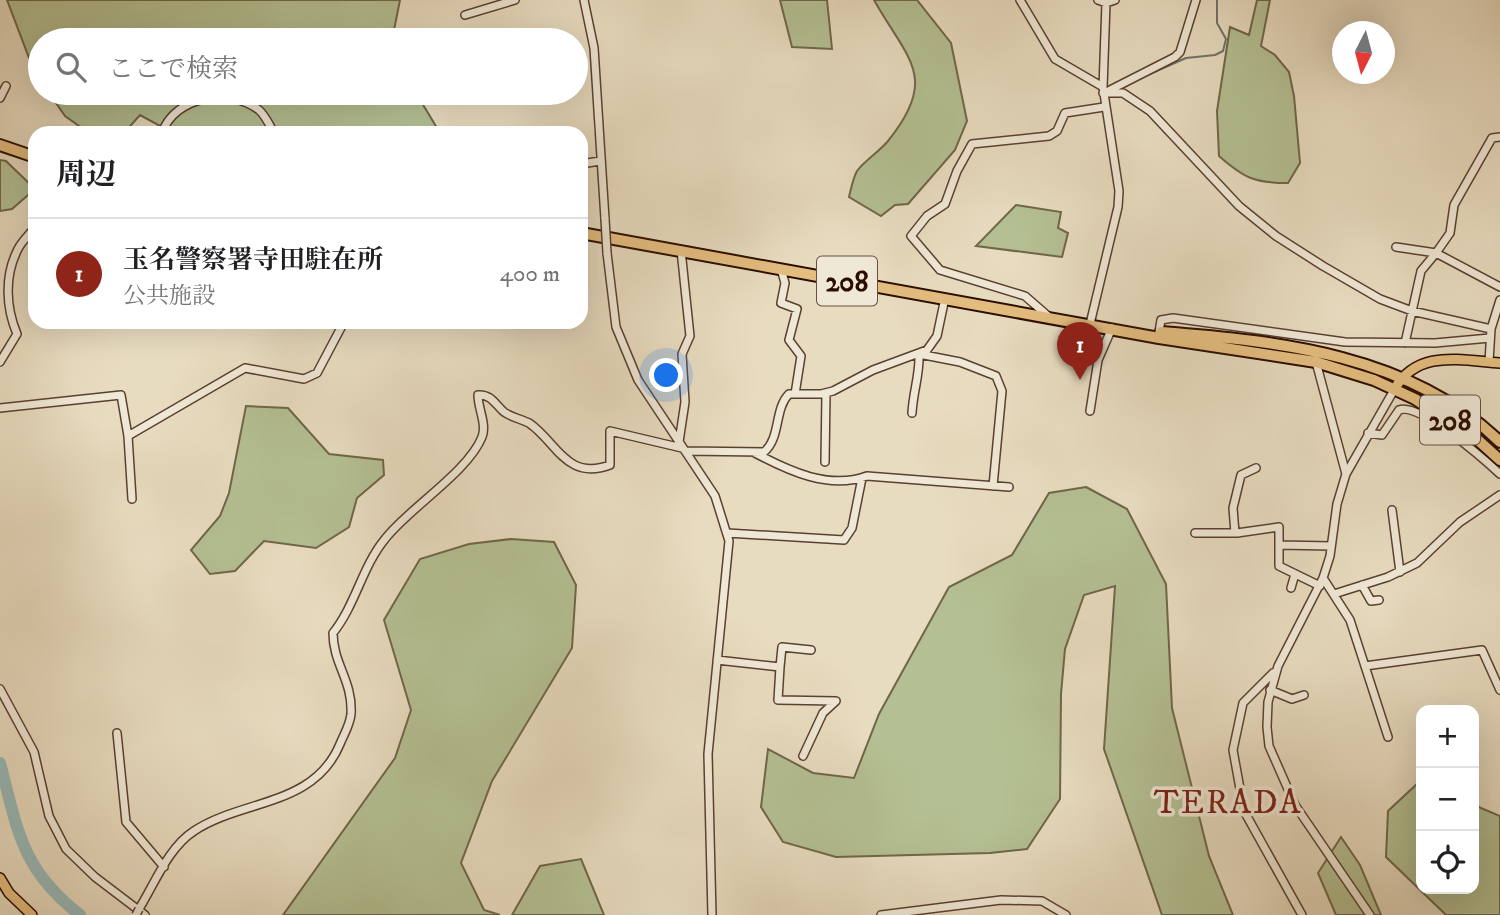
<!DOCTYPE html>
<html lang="ja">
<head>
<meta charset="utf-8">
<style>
  body { margin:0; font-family:"IM FELL DW Pica","Noto Serif JP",serif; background:#f6f6f6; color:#202124 }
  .controls { position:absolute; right:21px; bottom:21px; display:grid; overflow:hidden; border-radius:14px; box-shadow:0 7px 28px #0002 }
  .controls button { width:63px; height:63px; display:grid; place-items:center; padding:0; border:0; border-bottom:2px solid #e0e0e0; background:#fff; color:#202124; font:35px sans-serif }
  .compass { position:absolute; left:1332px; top:21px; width:63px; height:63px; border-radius:50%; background:#fff; box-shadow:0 7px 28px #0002; rotate:186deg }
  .you { position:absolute; left:667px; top:376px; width:24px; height:24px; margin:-18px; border:5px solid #fff; border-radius:50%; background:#1a73e8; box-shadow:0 0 0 10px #1a73e833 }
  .badge { display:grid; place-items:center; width:46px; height:46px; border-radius:50%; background:#8f2418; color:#fff; font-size:23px; font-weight:700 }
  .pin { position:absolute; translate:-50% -58px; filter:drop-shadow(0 2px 4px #0008) }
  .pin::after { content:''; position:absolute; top:37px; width:24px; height:21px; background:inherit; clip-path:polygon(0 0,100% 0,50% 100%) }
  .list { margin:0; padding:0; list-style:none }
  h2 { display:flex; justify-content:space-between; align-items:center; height:91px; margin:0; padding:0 28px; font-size:30px }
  h2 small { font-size:23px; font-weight:400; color:#757577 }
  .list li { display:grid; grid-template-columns:46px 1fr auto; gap:21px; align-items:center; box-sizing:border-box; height:112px; padding:0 28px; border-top:2px solid #e0e0e0 }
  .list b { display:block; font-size:26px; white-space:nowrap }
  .list p { margin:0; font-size:23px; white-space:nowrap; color:#757577 }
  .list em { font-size:23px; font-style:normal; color:#757577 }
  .icon { flex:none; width:38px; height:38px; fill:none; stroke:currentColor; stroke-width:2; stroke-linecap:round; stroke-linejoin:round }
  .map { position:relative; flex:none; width:1500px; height:915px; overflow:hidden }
  .search { position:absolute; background:#fff; box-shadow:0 7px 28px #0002; left:28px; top:28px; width:560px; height:77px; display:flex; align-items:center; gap:18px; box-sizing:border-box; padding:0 24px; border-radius:38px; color:#757577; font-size:26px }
  .panel { position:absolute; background:#fff; box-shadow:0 7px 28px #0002; left:28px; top:126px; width:560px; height:203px; border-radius:21px }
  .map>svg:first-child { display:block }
</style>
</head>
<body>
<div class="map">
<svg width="1500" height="915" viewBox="0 0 1500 915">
  <rect width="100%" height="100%" fill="#e8dcc0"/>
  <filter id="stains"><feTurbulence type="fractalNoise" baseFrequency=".00286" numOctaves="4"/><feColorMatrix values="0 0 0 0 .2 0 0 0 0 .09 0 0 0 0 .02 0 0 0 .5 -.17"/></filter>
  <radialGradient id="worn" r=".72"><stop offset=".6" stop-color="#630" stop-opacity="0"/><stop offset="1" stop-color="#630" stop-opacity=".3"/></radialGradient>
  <path fill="#b4c093" stroke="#70664a" stroke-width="2" d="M7,0h393l-8,40h-352v41l-6,-10z
    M780,0h47l5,49 -40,-2z
    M874,0h43l34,43 16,78 -12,29 -47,54 -13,1 -14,11 -32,-19c2,-8 4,-19 8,-26 8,-11 22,-19 31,-30 52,-64 19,-82 -14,-141z
    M1257,0h13l-9,46 14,9 14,17 5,24 6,67 -12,20c-34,0 -44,-5 -69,-27l-2,-45 13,-84 19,8z
    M49,93h367l24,40h-267l-33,-18 -16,18h-35l-24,-17z
    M0,160l6,1 29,28 -23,20 -12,2z
    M1016,205l45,7 -3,16 10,5 -6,24 -86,-11z
    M246,406l42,2 41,46 54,6 1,15 -27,23 -8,29 -33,21 -52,-7 -29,30 -25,3 -19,-24 29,-34 9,-23z
    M1086,487l41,22 39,75 6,124 37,148 24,59h-71l-58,-166 11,-163 -31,9 -19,54 -4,45 -1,105 -33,50 -37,4 -154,4 -53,-15 -22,-35 7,-58 45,24 41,5 25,-64 70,-127 63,-32 37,-62z
    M511,539l43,3 22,43 -4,63 -80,133 -31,82 23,47 16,5h-217l112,-157 16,-48 -27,-90 36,-61 49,-15z
    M1418,783l3,1v105h53v-84l26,11v99h-54l-60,-58 2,-46z
    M1341,837l19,28 21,50h-45l-18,-42z
    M581,859l23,56h-92l28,-49z"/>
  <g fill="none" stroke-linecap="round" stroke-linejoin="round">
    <path stroke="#6d746f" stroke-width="2" d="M1150,74l36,-16 29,-3 8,-4 3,-12 -9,-16v-23"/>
    <path stroke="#99bab9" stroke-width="12" d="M0,763c18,68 21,106 80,152"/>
    <defs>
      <path id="minor" d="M584,0l10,48 11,171
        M1020,0l35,59 48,28 16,104 -1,16 -28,117
        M1098,0l8,3 9,-3
        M465,15l50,-15
        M1103,88l3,-85
        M1110,90l65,-33 5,-5 16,-52
        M1103,93h20l27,18 89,95 37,30 47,30 57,33 32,12 79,18
        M0,98l6,-12
        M162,133c13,-37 67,-46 97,-23 6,5 11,16 15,23
        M1500,137l-8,1 -38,67 -4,28 -14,20 64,34
        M581,164l19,-3
        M1396,247l40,6
        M607,253l9,74 22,53 77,116 14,45 -21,213 4,161
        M781,269l4,14 -4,20 16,6 -8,31 12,16 -6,38
        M1048,316l-23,-20 -85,-26 -29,-34 16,-20 18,-12 12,-33 15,-27 77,-8 8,-5 8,-18 39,-6
        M1159,332l2,-12 12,-2 172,24 90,1 55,-5
        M1405,343l16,-72 15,-18
        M0,362l17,-28c-11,-26 -13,-58 1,-85 4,-8 12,-15 17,-22
        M1316,362l30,112 -9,30 -7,52 -7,22 -45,88 -10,36 -1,25 2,19 26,59 75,110
        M1489,362l2,-33 9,-29
        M0,408l121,-13 7,41 4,63
        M1090,411l8,-51 14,-32
        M912,413c1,-21 8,-39 7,-59l41,8 36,14 6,15 -9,95
        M1368,433l14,2 17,-25c20,-8 85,49 101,64
        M128,436l117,-68 59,11 13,-6 27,-51
        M679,442l6,-40 -3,-48 8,-18 -9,-86
        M685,451l79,1c17,-14 10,-43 25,-58h32l12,-3 40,-21 54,-20 10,-14 8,-38
        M755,453c34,18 74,37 112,23l142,11
        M825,462l1,-69
        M1346,474l48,-84
        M1392,510l8,62
        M727,533l117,7 8,-12 10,-50
        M1195,533h42l42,-6v39l41,20
        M1235,533l-2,-25 8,-33 15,-7
        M1279,545l52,1
        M1323,578l27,42 38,117
        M1362,585l9,16 8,-1
        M1291,588l4,-14
        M1334,594l54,-17 29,-14 43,-41 40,-27
        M717,660l63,7 -2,33 58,1 -13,12 -20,43
        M1365,666l117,-16 18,40
        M780,667l2,-20 29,3
        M1273,673l-30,30 -10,47 11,61 58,104
        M0,689l34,63 15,64 17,33 29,28 50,38
        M1270,690l22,9 12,-4
        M117,733l9,89 38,45
        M139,909c16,-26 29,-61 55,-78 48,-32 120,-24 146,-87 4,-10 10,-19 11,-30 2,-33 -18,-50 -18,-81 23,-29 29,-66 52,-94 24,-31 83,-67 97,-102 5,-13 -4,-28 -4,-42 13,-1 17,9 26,17 7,5 17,7 25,11 28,19 37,58 81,42v-34l72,17
        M881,915l120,-15 41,1 24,14"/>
      <path id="major" d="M1394,390c23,-41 65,-30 106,-27
        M0,878l9,15 23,22"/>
      <path id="highway" d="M0,145l35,12
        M581,233l578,105 157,24 58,18 41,19 64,42 21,19
        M1161,332c118,9 250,23 339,110"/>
    </defs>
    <use href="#minor" stroke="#5a4030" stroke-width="10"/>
    <use href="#major" stroke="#2b0c00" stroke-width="12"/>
    <use href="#highway" stroke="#2b0c00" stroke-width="14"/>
    <use href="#minor" stroke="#f0e8d6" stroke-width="7"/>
    <use href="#major" stroke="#e4be80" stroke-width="9"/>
    <use href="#highway" stroke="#e4be80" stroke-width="10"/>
    <defs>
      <path id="minor-bridge" d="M605,219l2,34
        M136,915l3,-6"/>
    </defs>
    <use href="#minor-bridge" stroke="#5a4030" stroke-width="10" stroke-linecap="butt"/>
    <use href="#minor-bridge" stroke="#f0e8d6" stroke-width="7"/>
  </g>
  <g text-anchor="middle" stroke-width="7" stroke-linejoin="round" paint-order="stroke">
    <g fill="#f0e8d6" stroke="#664e40" stroke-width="2">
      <rect x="817" y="256.5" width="60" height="49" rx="5"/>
      <rect x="1420" y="395.5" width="60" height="49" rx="5"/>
    </g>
    <g font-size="28" font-weight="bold" fill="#2b0c00">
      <text x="847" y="291">208</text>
      <text x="1450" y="430">208</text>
    </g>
    <g font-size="33" letter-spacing="2" fill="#7a1f14" stroke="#f0e8d6">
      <text x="1228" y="813">TERADA</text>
    </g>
  </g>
  <rect width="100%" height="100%" filter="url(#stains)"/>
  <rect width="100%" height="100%" fill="url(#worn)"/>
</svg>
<div class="controls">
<button>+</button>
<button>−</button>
<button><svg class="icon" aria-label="locate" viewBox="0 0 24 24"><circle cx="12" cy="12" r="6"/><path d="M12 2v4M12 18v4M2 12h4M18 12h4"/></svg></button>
</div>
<svg class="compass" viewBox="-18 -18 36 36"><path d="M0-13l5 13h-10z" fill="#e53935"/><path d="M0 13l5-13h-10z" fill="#757577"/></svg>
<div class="you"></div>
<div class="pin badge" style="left:1080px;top:380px">1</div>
<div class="search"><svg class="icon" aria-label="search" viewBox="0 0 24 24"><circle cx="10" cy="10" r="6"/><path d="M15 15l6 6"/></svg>ここで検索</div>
<section class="panel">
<h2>周辺<small></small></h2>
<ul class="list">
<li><span class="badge">1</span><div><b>玉名警察署寺田駐在所</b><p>公共施設</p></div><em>400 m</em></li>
</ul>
</section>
</div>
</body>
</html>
